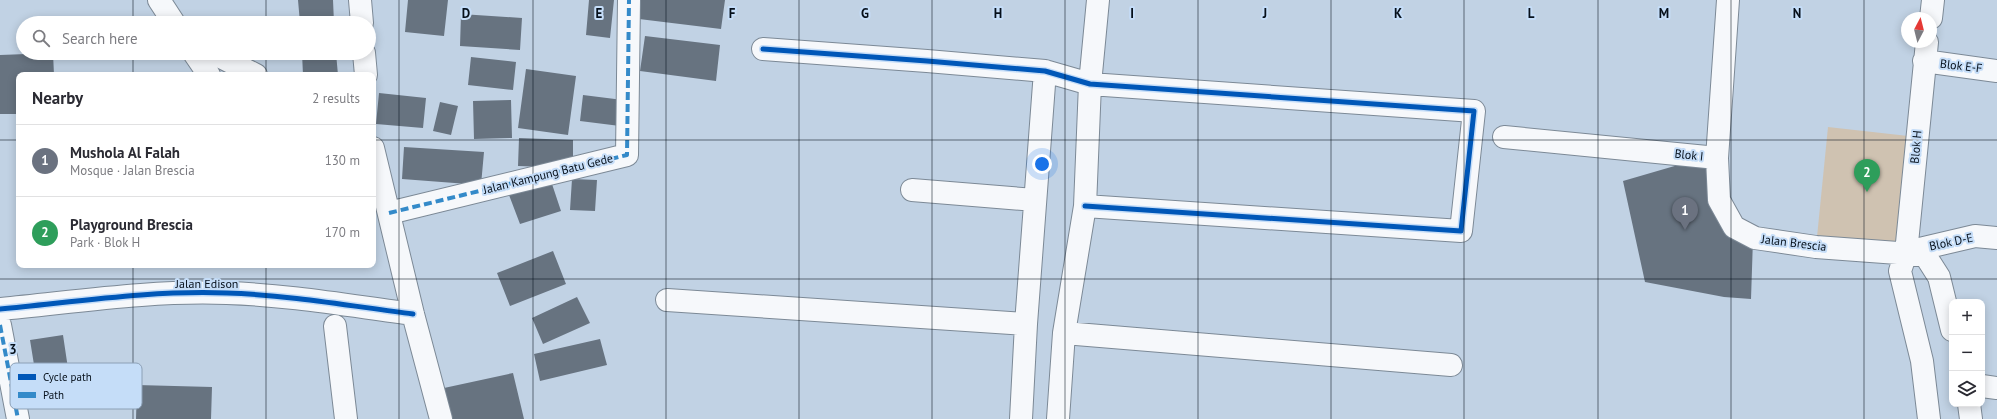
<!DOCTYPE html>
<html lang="en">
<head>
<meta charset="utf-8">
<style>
  body { margin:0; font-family:"PT Sans",sans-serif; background:#f2f2f3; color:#2b2b33 }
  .controls { position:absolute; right:12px; bottom:12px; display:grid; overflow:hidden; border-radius:8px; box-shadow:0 2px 10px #0003 }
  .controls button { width:36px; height:36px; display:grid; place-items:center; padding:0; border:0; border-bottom:1px solid #e1e1e2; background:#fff; color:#2b2b33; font:20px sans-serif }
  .compass { position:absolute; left:1901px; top:12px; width:36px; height:36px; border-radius:50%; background:#fff; box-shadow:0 2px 10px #0003; rotate:7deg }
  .you { position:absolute; left:1042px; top:164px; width:14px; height:14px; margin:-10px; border:3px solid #fff; border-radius:50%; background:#1a73e8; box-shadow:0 0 0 6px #1a73e833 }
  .badge { display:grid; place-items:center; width:26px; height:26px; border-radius:50%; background:#0b8043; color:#fff; font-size:13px; font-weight:700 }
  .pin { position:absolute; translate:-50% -33px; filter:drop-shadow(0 1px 2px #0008) }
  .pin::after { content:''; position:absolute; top:21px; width:14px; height:12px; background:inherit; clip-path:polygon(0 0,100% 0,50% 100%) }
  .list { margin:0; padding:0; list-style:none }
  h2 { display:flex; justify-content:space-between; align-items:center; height:52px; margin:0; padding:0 16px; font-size:17px }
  h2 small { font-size:13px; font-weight:400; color:#7c7c81 }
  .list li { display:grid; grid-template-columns:26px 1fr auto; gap:12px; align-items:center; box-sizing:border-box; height:72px; padding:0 16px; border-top:1px solid #e1e1e2 }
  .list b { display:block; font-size:15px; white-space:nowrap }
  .list p { margin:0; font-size:13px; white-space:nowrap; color:#7c7c81 }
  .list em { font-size:13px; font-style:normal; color:#7c7c81 }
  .icon { flex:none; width:22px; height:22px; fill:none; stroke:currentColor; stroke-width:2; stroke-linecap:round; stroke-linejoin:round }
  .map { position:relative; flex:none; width:1997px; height:419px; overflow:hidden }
  .search { position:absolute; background:#fff; box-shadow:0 2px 10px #0003; left:16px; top:16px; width:360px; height:44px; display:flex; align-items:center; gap:10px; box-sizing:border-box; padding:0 14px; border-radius:22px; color:#7c7c81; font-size:15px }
  .panel { position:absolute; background:#fff; box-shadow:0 2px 10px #0003; left:16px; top:72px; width:360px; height:196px; border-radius:8px }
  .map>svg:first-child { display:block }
</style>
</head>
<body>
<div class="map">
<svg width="1997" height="419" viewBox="0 0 1997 419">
  <rect width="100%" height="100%" fill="#c1d2e4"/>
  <path fill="#cfc2b1" d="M1828,127l89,10 -11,116 -90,-6z"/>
  <path fill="#677380" d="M298,0h35l1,23h-34z
    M408,0h40l-4,36 -39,-4z
    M589,0h25l-4,38 -24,-3z
    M641,0h84l-4,29 -82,-10z
    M461,14l61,4 -2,32 -60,-4z
    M645,36l75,9 -4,36 -76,-10z
    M53,53l1,22h-35v39h-19v-59z
    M302,53h34l2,22h-35z
    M471,57l45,5 -3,28 -45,-5z
    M526,69l50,7 -8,59 -50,-7z
    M379,93l47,5 -3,30 -47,-4z
    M583,95l40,5 -3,26 -40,-5z
    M511,100l1,38 -38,1 -1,-38z
    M440,102l18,4 -7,29 -18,-4z
    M519,138l54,2v28l-55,-2z
    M404,147l80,5 -3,33 -79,-6z
    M1678,165l38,3 1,33 36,38 -2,60 -27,-2 -79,-15 -22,-101z
    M572,179l25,1 -2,31 -25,-1z
    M551,181l10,30 -41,13 -11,-29z
    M553,251l13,33 -56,22 -13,-33z
    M577,297l13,26 -47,21 -11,-26z
    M63,335l10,67 -32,6 -11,-68z
    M600,339l7,26 -67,16 -6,-27z
    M513,373l11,46h-73l-7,-31z
    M137,385l75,2 -1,32h-75z"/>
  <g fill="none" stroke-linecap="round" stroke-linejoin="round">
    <defs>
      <path id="street" d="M159,0l15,23
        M360,0l2,23
        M1931,18l2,-18
        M1927,42l-21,211 -6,18 22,90 7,58
        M763,49l164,12 118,10 45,13 384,27 -13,120 -376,-25
        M194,53l15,22
        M213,53l43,22
        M364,53l2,22
        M1924,61l73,10
        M1504,137l213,21 11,-158
        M373,148l40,166 28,105
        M1717,158l2,42 15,27 21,11 61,9 109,8 14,22 13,53
        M912,190l123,10
        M389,213l238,-58 2,-155
        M1907,252l68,-16 22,2
        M667,300l359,24
        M0,309c75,-7 151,-19 227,-16 62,2 124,13 186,21
        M0,325l18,94
        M335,326l11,93
        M1064,333l387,32
        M1982,386l15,2
        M1969,404l2,15
        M1021,419l5,-95 19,-253
        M1058,419l6,-86 21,-127 5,-122 8,-84"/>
    </defs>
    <use href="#street" stroke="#7c8996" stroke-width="24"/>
    <use href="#street" stroke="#f6f8fb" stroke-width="22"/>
    <path stroke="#348ac9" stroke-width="4" stroke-dasharray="8 4" stroke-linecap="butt" d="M389,213l238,-58 2,-155
      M0,325l18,94"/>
    <defs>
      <path id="cycleway" d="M763,49l164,12 118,10 45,13 384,27 -13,120 -376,-25
        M0,309c75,-7 151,-19 227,-16 62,2 124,13 186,21"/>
    </defs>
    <use href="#cycleway" stroke="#c5ddf8" stroke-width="8"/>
    <use href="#cycleway" stroke="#0057b8" stroke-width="5"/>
  </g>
  <path fill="none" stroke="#06101b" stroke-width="1" stroke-opacity="0.55" d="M133,0v23M266,0v23M399,0v419M533,0v419M666,0v419M799,0v419M932,0v419M1065,0v419M1198,0v419M1331,0v419M1464,0v419M1598,0v419M1731,0v419M1864,0v419M133,53v22M266,53v22M0,140h19M373,140h1624M133,265v154M266,265v154M0,279h1997"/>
  <g text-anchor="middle" stroke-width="4" stroke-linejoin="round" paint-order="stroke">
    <g font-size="12" fill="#06101b" stroke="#c5ddf8">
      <text transform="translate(1961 66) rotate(7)" y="4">Blok E-F</text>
      <text transform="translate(1916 147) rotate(-85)" y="4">Blok H</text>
      <text transform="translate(1689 155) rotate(6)" y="4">Blok I</text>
      <text transform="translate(548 174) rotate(-14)" y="4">Jalan Kampung Batu Gede</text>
      <text transform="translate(1951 242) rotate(-12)" y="4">Blok D-E</text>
      <text transform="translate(1794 243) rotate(7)" y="4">Jalan Brescia</text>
      <text x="207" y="288">Jalan Edison</text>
    </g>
  </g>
  <rect x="10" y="363" width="132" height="46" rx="6" fill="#c5ddf8" stroke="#8ca0b6" stroke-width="1"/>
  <rect x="18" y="374" width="18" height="6" fill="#0057b8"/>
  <rect x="18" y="392" width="18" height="6" fill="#348ac9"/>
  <g font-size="11" fill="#06101b">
    <text x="43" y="381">Cycle path</text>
    <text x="43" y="399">Path</text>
  </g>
  <g font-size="13" text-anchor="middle" font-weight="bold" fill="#06101b" stroke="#c5ddf8" stroke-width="4" stroke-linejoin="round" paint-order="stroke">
    <text x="466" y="18">D</text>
    <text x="599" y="18">E</text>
    <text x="732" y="18">F</text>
    <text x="865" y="18">G</text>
    <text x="998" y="18">H</text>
    <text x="1132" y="18">I</text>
    <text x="1265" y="18">J</text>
    <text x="1398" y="18">K</text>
    <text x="1531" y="18">L</text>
    <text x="1664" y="18">M</text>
    <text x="1797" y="18">N</text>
    <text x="13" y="354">3</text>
  </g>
</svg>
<div class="controls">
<button>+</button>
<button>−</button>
<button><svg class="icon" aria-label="layers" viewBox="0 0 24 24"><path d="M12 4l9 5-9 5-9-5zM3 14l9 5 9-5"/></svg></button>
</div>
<svg class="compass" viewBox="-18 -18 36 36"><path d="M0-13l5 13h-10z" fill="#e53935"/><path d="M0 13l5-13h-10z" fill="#7c7c81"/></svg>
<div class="you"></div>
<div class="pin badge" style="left:1685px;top:230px;background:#6b7280">1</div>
<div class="pin badge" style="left:1867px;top:192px;background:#2e9e5b">2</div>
<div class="search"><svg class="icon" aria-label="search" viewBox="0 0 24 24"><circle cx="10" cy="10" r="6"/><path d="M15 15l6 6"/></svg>Search here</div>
<section class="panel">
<h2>Nearby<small>2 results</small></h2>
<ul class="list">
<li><span class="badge" style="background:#6b7280">1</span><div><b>Mushola Al Falah</b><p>Mosque · Jalan Brescia</p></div><em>130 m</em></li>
<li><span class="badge" style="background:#2e9e5b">2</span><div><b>Playground Brescia</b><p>Park · Blok H</p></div><em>170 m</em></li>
</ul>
</section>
</div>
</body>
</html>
